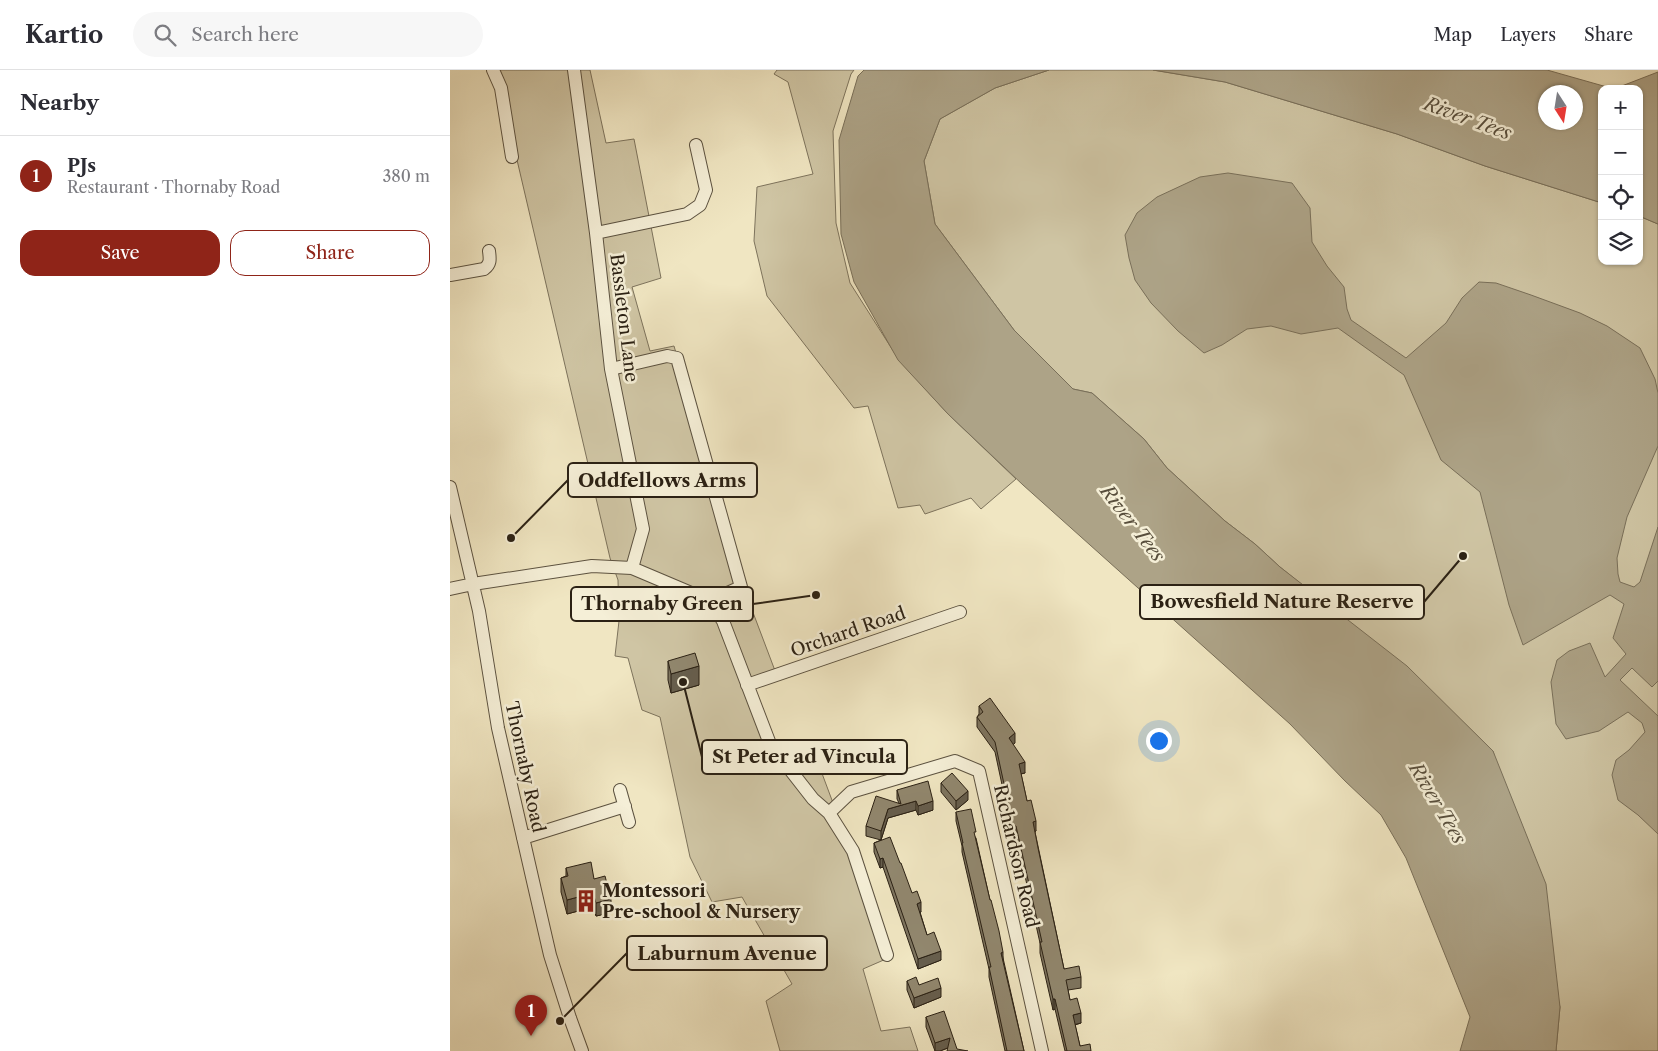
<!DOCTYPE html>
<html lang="en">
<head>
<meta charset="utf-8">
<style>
  body { margin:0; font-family:"Libre Caslon Text",serif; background:#f7f7f7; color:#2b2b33 }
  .controls { position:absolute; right:15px; top:15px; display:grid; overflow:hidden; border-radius:10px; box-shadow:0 1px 4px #0004 }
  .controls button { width:45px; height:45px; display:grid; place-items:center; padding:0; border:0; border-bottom:1px solid #e1e1e2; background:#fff; color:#2b2b33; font:25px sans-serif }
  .compass { position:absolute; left:1088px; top:15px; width:45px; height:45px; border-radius:50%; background:#fff; box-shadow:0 1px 4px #0004; rotate:168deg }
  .you { position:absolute; left:708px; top:670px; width:18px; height:18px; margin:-12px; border:4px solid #fff; border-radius:50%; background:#1a73e8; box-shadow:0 0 0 8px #1a73e833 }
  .badge { display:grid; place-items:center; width:32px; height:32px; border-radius:50%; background:#8f2418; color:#fff; font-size:16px; font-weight:700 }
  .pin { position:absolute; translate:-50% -41px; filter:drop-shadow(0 1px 2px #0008) }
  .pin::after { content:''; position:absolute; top:26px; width:18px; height:15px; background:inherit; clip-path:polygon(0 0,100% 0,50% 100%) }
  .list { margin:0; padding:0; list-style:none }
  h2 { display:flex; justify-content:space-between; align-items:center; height:65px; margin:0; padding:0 20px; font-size:21px }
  h2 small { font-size:16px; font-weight:400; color:#7c7c81 }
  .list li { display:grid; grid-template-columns:32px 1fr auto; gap:15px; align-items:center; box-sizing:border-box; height:80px; padding:0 20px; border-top:1px solid #e1e1e2 }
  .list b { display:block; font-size:19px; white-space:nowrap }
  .list p { margin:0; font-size:16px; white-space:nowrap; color:#7c7c81 }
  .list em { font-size:16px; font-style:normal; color:#7c7c81 }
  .actions { display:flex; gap:10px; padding:15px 20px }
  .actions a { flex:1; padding:11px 0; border:1px solid #8f2418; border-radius:15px; text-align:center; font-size:18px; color:#8f2418 }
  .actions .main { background:#8f2418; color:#fff }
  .icon { flex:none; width:28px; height:28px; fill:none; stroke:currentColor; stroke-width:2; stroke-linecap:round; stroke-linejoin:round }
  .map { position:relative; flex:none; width:1208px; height:981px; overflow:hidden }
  header { display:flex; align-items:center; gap:30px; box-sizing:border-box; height:70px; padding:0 25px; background:#fff; border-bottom:1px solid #e1e1e2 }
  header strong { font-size:24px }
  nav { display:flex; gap:28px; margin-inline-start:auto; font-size:18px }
  .search { width:350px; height:45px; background:#f7f7f7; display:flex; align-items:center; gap:12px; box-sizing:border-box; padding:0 18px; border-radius:28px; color:#7c7c81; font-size:19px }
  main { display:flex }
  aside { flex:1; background:#fff }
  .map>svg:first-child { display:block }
</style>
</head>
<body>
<header>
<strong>Kartio</strong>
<div class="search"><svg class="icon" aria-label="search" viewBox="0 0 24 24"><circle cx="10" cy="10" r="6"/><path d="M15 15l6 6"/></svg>Search here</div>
<nav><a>Map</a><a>Layers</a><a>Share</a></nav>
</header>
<main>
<aside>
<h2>Nearby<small></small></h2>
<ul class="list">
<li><span class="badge">1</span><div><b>PJs</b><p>Restaurant · Thornaby Road</p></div><em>380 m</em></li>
</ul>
<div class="actions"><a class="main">Save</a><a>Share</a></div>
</aside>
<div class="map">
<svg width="1208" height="981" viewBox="0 0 1208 981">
  <rect width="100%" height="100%" fill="#f0e6c2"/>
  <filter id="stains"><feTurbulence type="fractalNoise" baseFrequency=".004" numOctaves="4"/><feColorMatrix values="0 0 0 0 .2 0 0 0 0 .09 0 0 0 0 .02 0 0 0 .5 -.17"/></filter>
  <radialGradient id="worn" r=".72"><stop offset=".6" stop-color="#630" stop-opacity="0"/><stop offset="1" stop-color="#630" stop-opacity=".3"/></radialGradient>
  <path fill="#cfc5a4" stroke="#7d735c" d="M46,0h94l16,73 28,-4 27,139 -29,9 18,64 24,-5 69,240 34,90 -25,10 22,58 7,9 30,-9 40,107 35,108 -23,10 18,62 29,-4 8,24h-138l-14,-50 26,-17 -50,-87 -30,5 -22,-45 -30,-140 -18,-7 -14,-52 -13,-2 4,-35 -1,-41 -8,-22z
    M327,0h77l-3,4 -18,57 3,92 14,60 49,77 49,54 68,65 -35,30 -10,-11 -46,16 -5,-9 -22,3 -30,-102 -14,2 -87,-112 -13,-55 3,-54 56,-13 -25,-92 -14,-8z
    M599,0h104l72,12 172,52 88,32 117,37v58h37v-45l19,8v827h-102l4,-44 -67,-256 -32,-31 -151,-129 -30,-24 -25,-23 -30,-23 -58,-53 -23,-29 -52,-46 -19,-4 -59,-59 -79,-106 -11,-63 16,-42 55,-31z"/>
  <path fill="#ada387" stroke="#796f59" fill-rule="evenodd" d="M414,0h185l-54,18 -55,31 -16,42 11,63 79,106 59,59 19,4 52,46 23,29 58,53 30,23 25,23 127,99 86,85 53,133 14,123 -4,44h-96l10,-34 -64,-159 -25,-43 -36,-34 -55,-57 -267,-239 -75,-71 -50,-54 -44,-78 -13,-48 -2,-94 19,-64z
    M703,0h394l67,19 44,-17v152l-19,-8v-127h-37v114l-117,-37 -88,-32 -172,-52zM1096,22h30v30h-30z
    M778,103l64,10 18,25 2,34 15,24 17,21 3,22 4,11 55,38 40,-35 16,-25 17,-16 17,1 35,12 49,18 27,13 33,22 15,31 3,14v53l-31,71 -10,41 1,16 2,8 14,5 6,-5 18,-55v154l-6,6 -20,-19 -12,12 38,36v118l-20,-19 -20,-15 -6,-25 4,-15 13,-10 16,-18 -3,-9 -14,-11 -29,19 -33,8 -10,-15 -5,-42 6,-22 12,-9 21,-8 15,34 21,-23 -13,-16 11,-34 -14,-9 -87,50 -14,-40 -29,-113 -39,-32 -37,-85 -66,-47 -37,6 -30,-8 -24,3 -25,16 -18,8 -26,-22 -27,-28 -16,-23 -6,-22 -4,-23 12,-22 20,-16 43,-20z"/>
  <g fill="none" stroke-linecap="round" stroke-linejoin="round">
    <defs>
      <path id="minor" d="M43,0l8,18 11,69
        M124,0l22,163 15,136 32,160 -11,39
        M146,163l91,-19 13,-9 6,-15 -10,-45
        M0,205l34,-6c7,-5 6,-10 5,-18
        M161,299l56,-13 10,2 64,229 -31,14
        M0,417l29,124 19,117 37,162 15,65 20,63 12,33
        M0,519l23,-5 119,-18 40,2 78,33
        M260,531l13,20 47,123 43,55 16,14 24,38 34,104
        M297,615l213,-73
        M170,720l9,32
        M379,743l22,-21 104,-31 24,10 63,280
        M73,768l102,-32"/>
    </defs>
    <use href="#minor" stroke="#5c5240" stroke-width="14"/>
    <use href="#minor" stroke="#f5efd7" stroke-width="12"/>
  </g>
  <path fill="#7d745f" stroke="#2b2114" d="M218,591l31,24 -28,8 -3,-13z
    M529,636l36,37 -2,2 12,28 -4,1 6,27 9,30 -1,1 29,137 17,8v11l-13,2 2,10 11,23 -6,2 5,21 11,5h-26l-10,-42 -2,1 -13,-57v-10l-24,-107h-3l-18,-84 -18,-25v-10l2,-3z
    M491,713l27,17 -12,10 -15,-18z
    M447,720l36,20 -15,5 -2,-5 -28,8 -7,22 40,72h-1l7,23 14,25 -23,9 -35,-102 -3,1 -6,-16v-9l7,-3 -15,-4v-10l33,-23 -2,-4z
    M506,742l20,26 48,213h-19l-16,-74v-8l-27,-117v-6l-6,-25z
    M116,798l28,11 17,34 -15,3 -3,-9 -26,7 -6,-22v-14l5,-2z
    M457,911l12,4 22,12 -27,11 -7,-18z
    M476,947l22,31 -8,3h-5l-9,-24z"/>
  <path fill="#665e4d" stroke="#2b2114" d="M249,596v19l-28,8v-19z
    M565,663v10l-6,5v-10z
    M575,692v11l-6,1v-10z
    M518,721v9l-12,10v-9z
    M466,731v9l-28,8 -7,22v-9l7,-22z
    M483,731v9l-15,5v-9z
    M586,751v10l-3,1v-10z
    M563,756h3v10h-3z
    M433,788v9l-3,1v-9z
    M143,823v14l-26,7v-14z
    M161,829v14l-15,3v-13z
    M471,832v10l-4,1v-9z
    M491,881v9l-23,9v-10z
    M553,882v10h-2v-9z
    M491,918v9l-27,11v-10z
    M603,929h2v10l-2,1z
    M631,943v10l-8,2v-10z
    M500,968v9l-10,4h-5v-8z"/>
  <path fill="#91876e" stroke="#2b2114" d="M245,583l4,13 -28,8 -3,-13z
    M540,628l25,35 -6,5 16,24 -6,2 8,37 4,-1 5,21 -3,1 5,26 26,121 15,-3 2,11 -15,3 4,20 7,-2 4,15 -8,2 7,31 10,-2 1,7h-24l-12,-52h-2l-13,-57h2l-26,-116h-3l-18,-84 -18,-25 6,-5 -4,-6z
    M502,703l16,18 -12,10 -15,-18z
    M478,711l5,20 -15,5 -2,-5 -28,8 -7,22 -15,-5 10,-30 25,8 -4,-14z
    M521,739l5,23h-2l16,68h1l8,31 4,21 -2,1 23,98h-17l-18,-84h2l-29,-124h1l-7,-31z
    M440,767l10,26h1l11,30 5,-2 4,11 -4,2 10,31 7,-3 7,19 -23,8 -35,-101 -3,1 -6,-16z
    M141,792l3,17 11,-3 6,23 -15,4 -3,-10 -26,7 -6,-22 7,-2 -2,-8z
    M466,907l3,8 19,-7 3,10 -27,10 -7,-17z
    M494,941l13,38 11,2h-21l3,-13 -15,5 -9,-26z"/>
  <defs>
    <symbol id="building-bare" viewBox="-9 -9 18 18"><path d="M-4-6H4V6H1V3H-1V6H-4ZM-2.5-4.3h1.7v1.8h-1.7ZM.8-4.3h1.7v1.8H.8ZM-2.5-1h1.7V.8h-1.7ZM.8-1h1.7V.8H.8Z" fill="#8f2418" stroke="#f5efd7" stroke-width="2.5" paint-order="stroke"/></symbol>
  </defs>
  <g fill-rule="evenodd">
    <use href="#building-bare" x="120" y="815" width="32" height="32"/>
  </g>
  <g text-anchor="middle" stroke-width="5" stroke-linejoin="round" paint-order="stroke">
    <g font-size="18" fill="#2b2114" stroke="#f5efd7">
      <text transform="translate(174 248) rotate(83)" y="6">Bassleton Lane</text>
      <text transform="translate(398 562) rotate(-19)" y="6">Orchard Road</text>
      <text transform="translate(75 697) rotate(78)" y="6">Thornaby Road</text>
      <text transform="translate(566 786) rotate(77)" y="6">Richardson Road</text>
    </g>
    <g font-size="18" font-weight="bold" fill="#2b2114" stroke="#f5efd7" text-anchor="start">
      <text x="152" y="827">Montessori<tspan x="152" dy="21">Pre-school &amp; Nursery</tspan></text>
    </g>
    <g font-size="19" font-style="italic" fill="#584e3c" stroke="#f5efd7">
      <text transform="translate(1018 48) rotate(20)" y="7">River Tees</text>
      <text transform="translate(683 453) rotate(52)" y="7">River Tees</text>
      <text transform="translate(988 733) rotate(59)" y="7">River Tees</text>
    </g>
  </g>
  <path fill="none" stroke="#2b2114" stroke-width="2" d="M61 468L118 410M1013 486L974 532M366 525L303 534M233 612L252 687M110 951L177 883"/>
  <g fill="#2b2114" stroke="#f5efd7" stroke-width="2">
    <circle cx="61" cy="468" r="5"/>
    <circle cx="1013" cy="486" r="5"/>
    <circle cx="366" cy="525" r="5"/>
    <circle cx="233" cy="612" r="5"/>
    <circle cx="110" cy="951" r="5"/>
  </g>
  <g fill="#f5efd7" stroke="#2b2114" stroke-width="2">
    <rect x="118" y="393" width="189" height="34" rx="5"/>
    <rect x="690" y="515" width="284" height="34" rx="5"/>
    <rect x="121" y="517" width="182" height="34" rx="5"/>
    <rect x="252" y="670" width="205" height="34" rx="5"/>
    <rect x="177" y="866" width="200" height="34" rx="5"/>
  </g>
  <g font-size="19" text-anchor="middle" font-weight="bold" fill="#2b2114">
    <text x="212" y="417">Oddfellows Arms</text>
    <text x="832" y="538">Bowesfield Nature Reserve</text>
    <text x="212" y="540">Thornaby Green</text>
    <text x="354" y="693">St Peter ad Vincula</text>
    <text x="277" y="890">Laburnum Avenue</text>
  </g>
  <rect width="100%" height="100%" filter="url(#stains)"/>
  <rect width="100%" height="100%" fill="url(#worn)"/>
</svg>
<div class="controls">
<button>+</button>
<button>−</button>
<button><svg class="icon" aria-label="locate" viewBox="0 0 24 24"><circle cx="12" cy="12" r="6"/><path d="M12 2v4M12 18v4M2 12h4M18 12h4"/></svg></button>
<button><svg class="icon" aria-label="layers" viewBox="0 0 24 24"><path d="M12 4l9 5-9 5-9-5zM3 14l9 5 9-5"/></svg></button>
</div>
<svg class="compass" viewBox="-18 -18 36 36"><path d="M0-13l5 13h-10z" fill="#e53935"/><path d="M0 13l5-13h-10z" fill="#7c7c81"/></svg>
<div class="you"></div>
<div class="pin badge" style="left:81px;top:966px">1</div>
</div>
</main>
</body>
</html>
